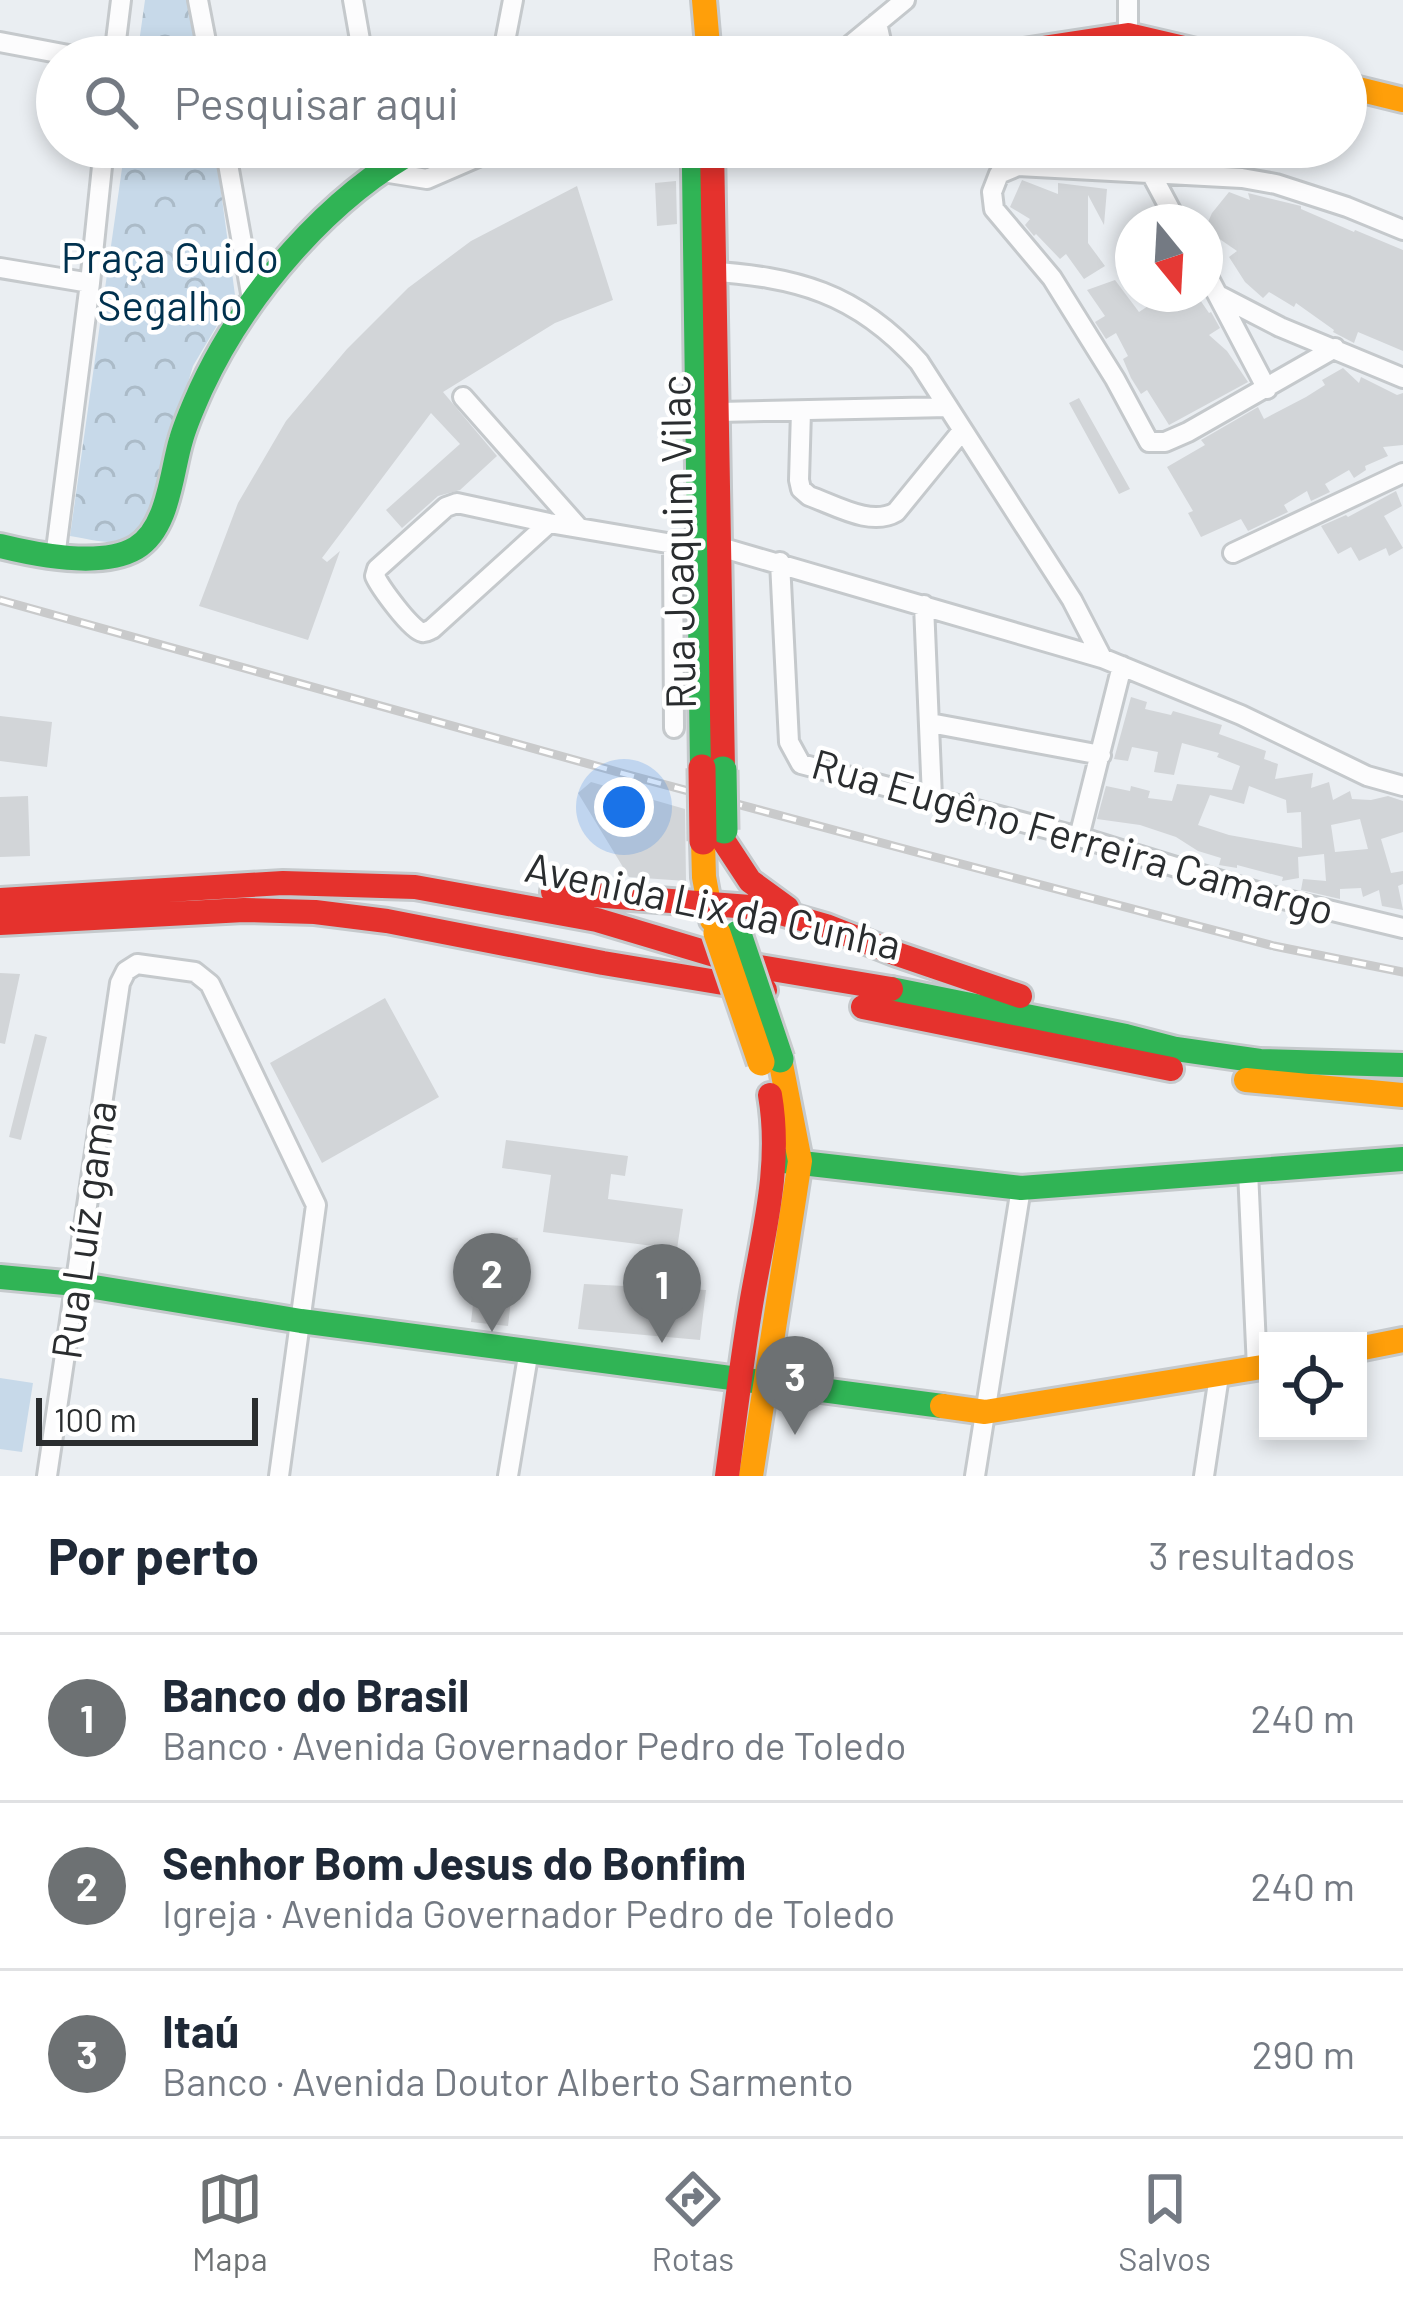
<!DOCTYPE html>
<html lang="pt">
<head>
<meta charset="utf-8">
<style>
  body { margin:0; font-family:Barlow,sans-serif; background:#f6f6f7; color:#1f2937 }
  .controls { position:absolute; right:36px; bottom:36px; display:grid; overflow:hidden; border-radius:0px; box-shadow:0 6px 18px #0003 }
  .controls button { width:108px; height:108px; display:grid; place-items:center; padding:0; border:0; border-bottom:3px solid #e0e1e3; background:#fff; color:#1f2937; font:60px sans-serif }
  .compass { position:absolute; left:1115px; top:204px; width:108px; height:108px; border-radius:50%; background:#fff; box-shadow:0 6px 18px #0003; rotate:162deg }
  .scale { position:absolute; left:36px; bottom:30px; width:222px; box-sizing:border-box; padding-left:12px; border:6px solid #2a2d2f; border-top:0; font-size:33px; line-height:42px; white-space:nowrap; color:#2a2d2f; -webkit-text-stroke:9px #fff; paint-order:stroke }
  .you { position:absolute; left:624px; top:807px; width:42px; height:42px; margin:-30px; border:9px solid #fff; border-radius:50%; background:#1a73e8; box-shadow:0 0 0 18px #1a73e833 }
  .badge { display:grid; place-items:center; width:78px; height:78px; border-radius:50%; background:#6d7173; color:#fff; font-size:39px; font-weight:700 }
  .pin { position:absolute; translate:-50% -99px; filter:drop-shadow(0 3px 6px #0008) }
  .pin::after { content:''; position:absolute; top:63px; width:42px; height:36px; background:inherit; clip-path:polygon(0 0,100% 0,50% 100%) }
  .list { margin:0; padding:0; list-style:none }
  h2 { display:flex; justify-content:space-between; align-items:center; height:156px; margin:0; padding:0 48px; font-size:51px }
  h2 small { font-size:39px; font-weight:400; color:#747a83 }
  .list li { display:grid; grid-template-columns:78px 1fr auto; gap:36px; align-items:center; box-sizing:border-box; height:168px; padding:0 48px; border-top:3px solid #e0e1e3 }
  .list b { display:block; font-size:45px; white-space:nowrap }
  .list p { margin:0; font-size:39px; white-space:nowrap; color:#747a83 }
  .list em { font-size:39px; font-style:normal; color:#747a83 }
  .icon { flex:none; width:66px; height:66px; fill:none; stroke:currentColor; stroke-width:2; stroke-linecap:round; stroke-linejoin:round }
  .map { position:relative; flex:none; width:1403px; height:1476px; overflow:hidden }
  .search { position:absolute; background:#fff; box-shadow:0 6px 18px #0003; left:36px; right:36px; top:36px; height:132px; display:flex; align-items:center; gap:30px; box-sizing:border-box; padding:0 42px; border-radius:66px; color:#747a83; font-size:45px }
  .sheet { height:660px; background:#fff }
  nav { display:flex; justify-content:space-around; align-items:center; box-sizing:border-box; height:168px; border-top:3px solid #e0e1e3; background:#fff; font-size:33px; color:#747a83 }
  nav a { display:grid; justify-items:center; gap:6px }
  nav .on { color:#6d7173 }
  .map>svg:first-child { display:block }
</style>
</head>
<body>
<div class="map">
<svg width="1403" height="1476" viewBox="0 0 1403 1476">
  <defs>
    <pattern id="park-crowns" width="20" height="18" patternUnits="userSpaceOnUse" patternTransform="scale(3)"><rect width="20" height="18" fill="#c7d9e9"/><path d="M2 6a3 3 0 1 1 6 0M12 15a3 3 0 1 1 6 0" fill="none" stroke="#abbbc8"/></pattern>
  </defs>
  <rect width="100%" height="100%" fill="#eaeef2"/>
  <path fill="#c7d9e9" d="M0,1378l33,5 -11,69 -22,-3z"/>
  <path fill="url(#park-crowns)" d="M145,0h49l8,57h-65z
    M125,147h90l20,148 -42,71 -49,163c-28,20 -42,12 -74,7z"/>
  <path fill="#d2d5d8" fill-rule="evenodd" d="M1022,180l36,14v-11l49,6 -3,36 -16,-30v48l17,23 -21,13 -18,-25 -6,5 -24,-25 -2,2 -9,-11 5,-6 -20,-12z
    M676,181l1,43 -20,2 -2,-43z
    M577,186l36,114 -58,23 -112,69 54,64 -37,34 -22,6 -36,32 -16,-18 74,-66 -29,-31 -109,145 5,4 13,-11 -32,89 -109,-34 39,-103 48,-82 61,-72 61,-61 63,-47z
    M1229,192l21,8 -2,-7 53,13v3l53,23 1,-2 48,20v101l-45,-19 -4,11 -21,-11 1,-2 -38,-27 -2,4 -25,-15 -6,6 -18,-16 -16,-25 8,-6 -32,-22 7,-16z
    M1115,280l24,32 9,-6 -6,-12h54l13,19 2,-1 9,16 -11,7 18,16 21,31 -79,43 -22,-35 -6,4 -10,-16 -8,-19 5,-3 -12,-23 -10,6 -11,-17 10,-6 -18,-26z
    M1343,368l16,15 2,-6 36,18 6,-2v52l-20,2 5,9 -23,10 1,4 -12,8 -5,-8 -24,14 5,8 -19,9 -4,-10 -23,14 4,7 -40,19 -7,-12 -40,18 -13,-24 5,-2 -26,-44 38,-22 -4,-5 57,-33 6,12 42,-22 19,-12 -3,-5z
    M1079,398l51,91 -11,5 -50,-91z
    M1396,491l6,15 -18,10 19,32 -14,8 -3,-8 -27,13 -8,-14 -13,7 -17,-28 25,-11 2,2z
    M1131,697l16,5 -2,7 26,6 2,-4 49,14 -3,9 47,17 -2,8 14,5 -3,15 38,-6 -2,15 18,-6 4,18 17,-9 2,8 19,1 17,-4 15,5v31l-22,7 10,34 12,-2v13l-5,2 5,24 -21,-4 -3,-16 -16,7 -2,-9 -21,1v10l-39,-9 2,-11 23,2 -2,-27 -26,3 1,21 -17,3 1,-4 -46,-12v3l-18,-3 2,-7 -23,-7 -22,-14 -36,-12 -43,-6 9,-33 24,5 1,-5 19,5 -2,7 24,3 5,-17 55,6 8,-24 -23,-9 2,-4 -37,-10 -8,32 -20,-3 4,-20 -26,-5 -4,14 -14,-2zM1249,786l37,14 1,13 14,-1 1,36 -73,-13 -31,-10 12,-30 34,9zM1360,819l8,30 -33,3 -4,-27z
    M0,716l52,6 -5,45 -47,-6z
    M591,782l94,27 1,72 -57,-4 -51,-84z
    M28,796l2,60 -30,1v-60z
    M0,973l20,1 -15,70 -5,-1z
    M385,998l54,99 -117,66 -52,-100z
    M35,1034l12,3 -26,103 -12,-3z
    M506,1140l122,16 -3,20 -14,-2 -3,25 75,10 -6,40 -134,-17 8,-57 -49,-7z
    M481,1234l37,4 -10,88 -37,-4z
    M584,1284l122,6 -6,50 -122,-11z"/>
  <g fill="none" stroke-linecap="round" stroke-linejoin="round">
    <defs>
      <path id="street" d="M198,0l11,57
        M353,0l10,57
        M1128,0v57
        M877,23l4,18 9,16
        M0,42l79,15
        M114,57l7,-57
        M502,57l11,-57
        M836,57l69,-57
        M225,147l27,152
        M378,147l5,25 44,7 74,-32
        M1137,147l40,75
        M0,268l90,15
        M705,271c91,6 151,21 214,91l153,238 30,58
        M1205,271l62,118
        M1220,296l60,31 123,51
        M1335,348l-147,84 -23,10h-16l-34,-63 -63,-101 -58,-69 -2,-17 7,-18 19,-8 224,12 34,6 71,23 56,23
        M463,397l116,131
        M801,411l-2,69 2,9 8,7c26,9 62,31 87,16l66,-81
        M718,412l230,-5
        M549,523l-117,106c-3,1 -6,4 -10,3 -11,-2 -42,-45 -47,-56l2,-7 69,-62 11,-4 92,20 124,21 47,3 382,111 139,57 126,61 36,10
        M673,544l1,184
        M1233,553l170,-80
        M55,558l35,-275 14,-136
        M780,562l9,180 12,22 278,73 191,59 133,32
        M924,605l8,193
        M930,723l171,32
        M1079,837l43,-171
        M1248,1171l9,197
        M47,1476l73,-493 6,-12 11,-7 58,8 15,12 106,221 -37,271
        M508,1476l21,-126
        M975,1476l46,-288
        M1204,1476l15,-100"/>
      <path id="fast" d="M694,169l8,599
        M0,546c36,9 102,22 136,2 33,-20 35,-75 45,-108 5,-18 13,-35 20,-51 44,-95 128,-193 220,-242
        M891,989l235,47 50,13 84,12 143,4
        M784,1161l237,27 382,-29
        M0,1277l76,7 225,37 641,85"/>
      <path id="slow" d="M704,0l5,57
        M1346,86l57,14
        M703,841l1,36 8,43
        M1246,1080l157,15
        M1358,1349l45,-9
        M942,1406l43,6 283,-46
        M751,1476l49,-315 -20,-102"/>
      <path id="jam" d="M985,57l143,-22 94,22
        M712,147l11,623
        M725,843l25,38 37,27
        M553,892l210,16 63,18 71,28 123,42
        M0,900l283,-17 132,4 182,33 151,45 143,24
        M0,923l244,-13 71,2 72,9 216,42 162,27
        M863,1007l308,62
        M727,1476c8,-59 15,-118 25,-177 12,-69 30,-134 18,-204"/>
    </defs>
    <use href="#street" stroke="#c5c9cc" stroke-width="24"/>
    <use href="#fast" stroke="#c5c9cc" stroke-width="30"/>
    <use href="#slow" stroke="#c5c9cc" stroke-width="30"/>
    <use href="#jam" stroke="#c5c9cc" stroke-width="30"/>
    <use href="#street" stroke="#fcfcfd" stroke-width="18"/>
    <use href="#fast" stroke="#30b455" stroke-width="24"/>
    <use href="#slow" stroke="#ff9f0a" stroke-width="24"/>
    <use href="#jam" stroke="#e5322d" stroke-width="24"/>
    <defs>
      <path id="rail" d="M0,600l625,174 302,81 347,91 129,26"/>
    </defs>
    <use href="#rail" stroke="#c9cacb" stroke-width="9"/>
    <use href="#rail" stroke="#fff" stroke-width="4.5" stroke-dasharray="14" stroke-linecap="butt"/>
    <defs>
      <path id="fast-bridge" d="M723,770l1,60
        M738,934l42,125"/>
      <path id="slow-bridge" d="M717,933l44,129"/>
      <path id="jam-bridge" d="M702,768l1,73"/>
    </defs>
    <use href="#fast-bridge" stroke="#c9cbcd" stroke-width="33" stroke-linecap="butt"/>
    <use href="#slow-bridge" stroke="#c9cbcd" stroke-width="33" stroke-linecap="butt"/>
    <use href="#jam-bridge" stroke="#c9cbcd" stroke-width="33" stroke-linecap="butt"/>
    <use href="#fast-bridge" stroke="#30b455" stroke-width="27"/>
    <use href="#slow-bridge" stroke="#ff9f0a" stroke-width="27"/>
    <use href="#jam-bridge" stroke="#e5322d" stroke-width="27"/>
  </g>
  <g text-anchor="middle" stroke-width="9" stroke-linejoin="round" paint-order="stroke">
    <g font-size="42" fill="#00314e" stroke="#fff">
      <text x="170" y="273">Praça Guido<tspan x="170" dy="48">Segalho</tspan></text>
    </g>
    <g font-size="42" fill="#2a2d2f" stroke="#fff">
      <text transform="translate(678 542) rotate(-91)" y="15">Rua Joaquim Vilac</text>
      <text transform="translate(1073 837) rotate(16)" y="15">Rua Eugêno Ferreira Camargo</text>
      <text transform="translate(713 906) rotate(12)" y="15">Avenida Lix da Cunha</text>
      <text transform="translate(84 1230) rotate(-82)" y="15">Rua Luíz gama</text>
    </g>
  </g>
</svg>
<div class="controls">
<button><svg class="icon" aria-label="locate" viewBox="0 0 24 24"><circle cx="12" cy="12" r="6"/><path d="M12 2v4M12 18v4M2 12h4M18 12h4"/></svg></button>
</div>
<svg class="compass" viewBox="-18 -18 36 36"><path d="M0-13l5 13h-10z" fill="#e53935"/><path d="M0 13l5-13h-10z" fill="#747a83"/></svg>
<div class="scale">100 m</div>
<div class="you"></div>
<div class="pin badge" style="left:662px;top:1343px">1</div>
<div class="pin badge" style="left:492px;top:1332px">2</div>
<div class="pin badge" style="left:795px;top:1435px">3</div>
<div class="search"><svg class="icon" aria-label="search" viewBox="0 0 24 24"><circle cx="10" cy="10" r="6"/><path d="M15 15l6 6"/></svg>Pesquisar aqui</div>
</div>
<section class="sheet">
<h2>Por perto<small>3 resultados</small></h2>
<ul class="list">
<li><span class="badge">1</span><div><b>Banco do Brasil</b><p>Banco · Avenida Governador Pedro de Toledo</p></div><em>240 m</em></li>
<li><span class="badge">2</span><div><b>Senhor Bom Jesus do Bonfim</b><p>Igreja · Avenida Governador Pedro de Toledo</p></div><em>240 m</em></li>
<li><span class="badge">3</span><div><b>Itaú</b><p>Banco · Avenida Doutor Alberto Sarmento</p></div><em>290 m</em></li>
</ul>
</section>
<nav>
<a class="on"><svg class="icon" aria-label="map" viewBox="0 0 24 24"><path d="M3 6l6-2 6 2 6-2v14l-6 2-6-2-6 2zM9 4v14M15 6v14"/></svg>Mapa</a>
<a><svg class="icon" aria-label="directions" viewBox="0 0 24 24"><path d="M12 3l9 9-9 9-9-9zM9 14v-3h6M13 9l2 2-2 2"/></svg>Rotas</a>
<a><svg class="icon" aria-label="saved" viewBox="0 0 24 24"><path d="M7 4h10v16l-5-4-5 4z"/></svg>Salvos</a>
</nav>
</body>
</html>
